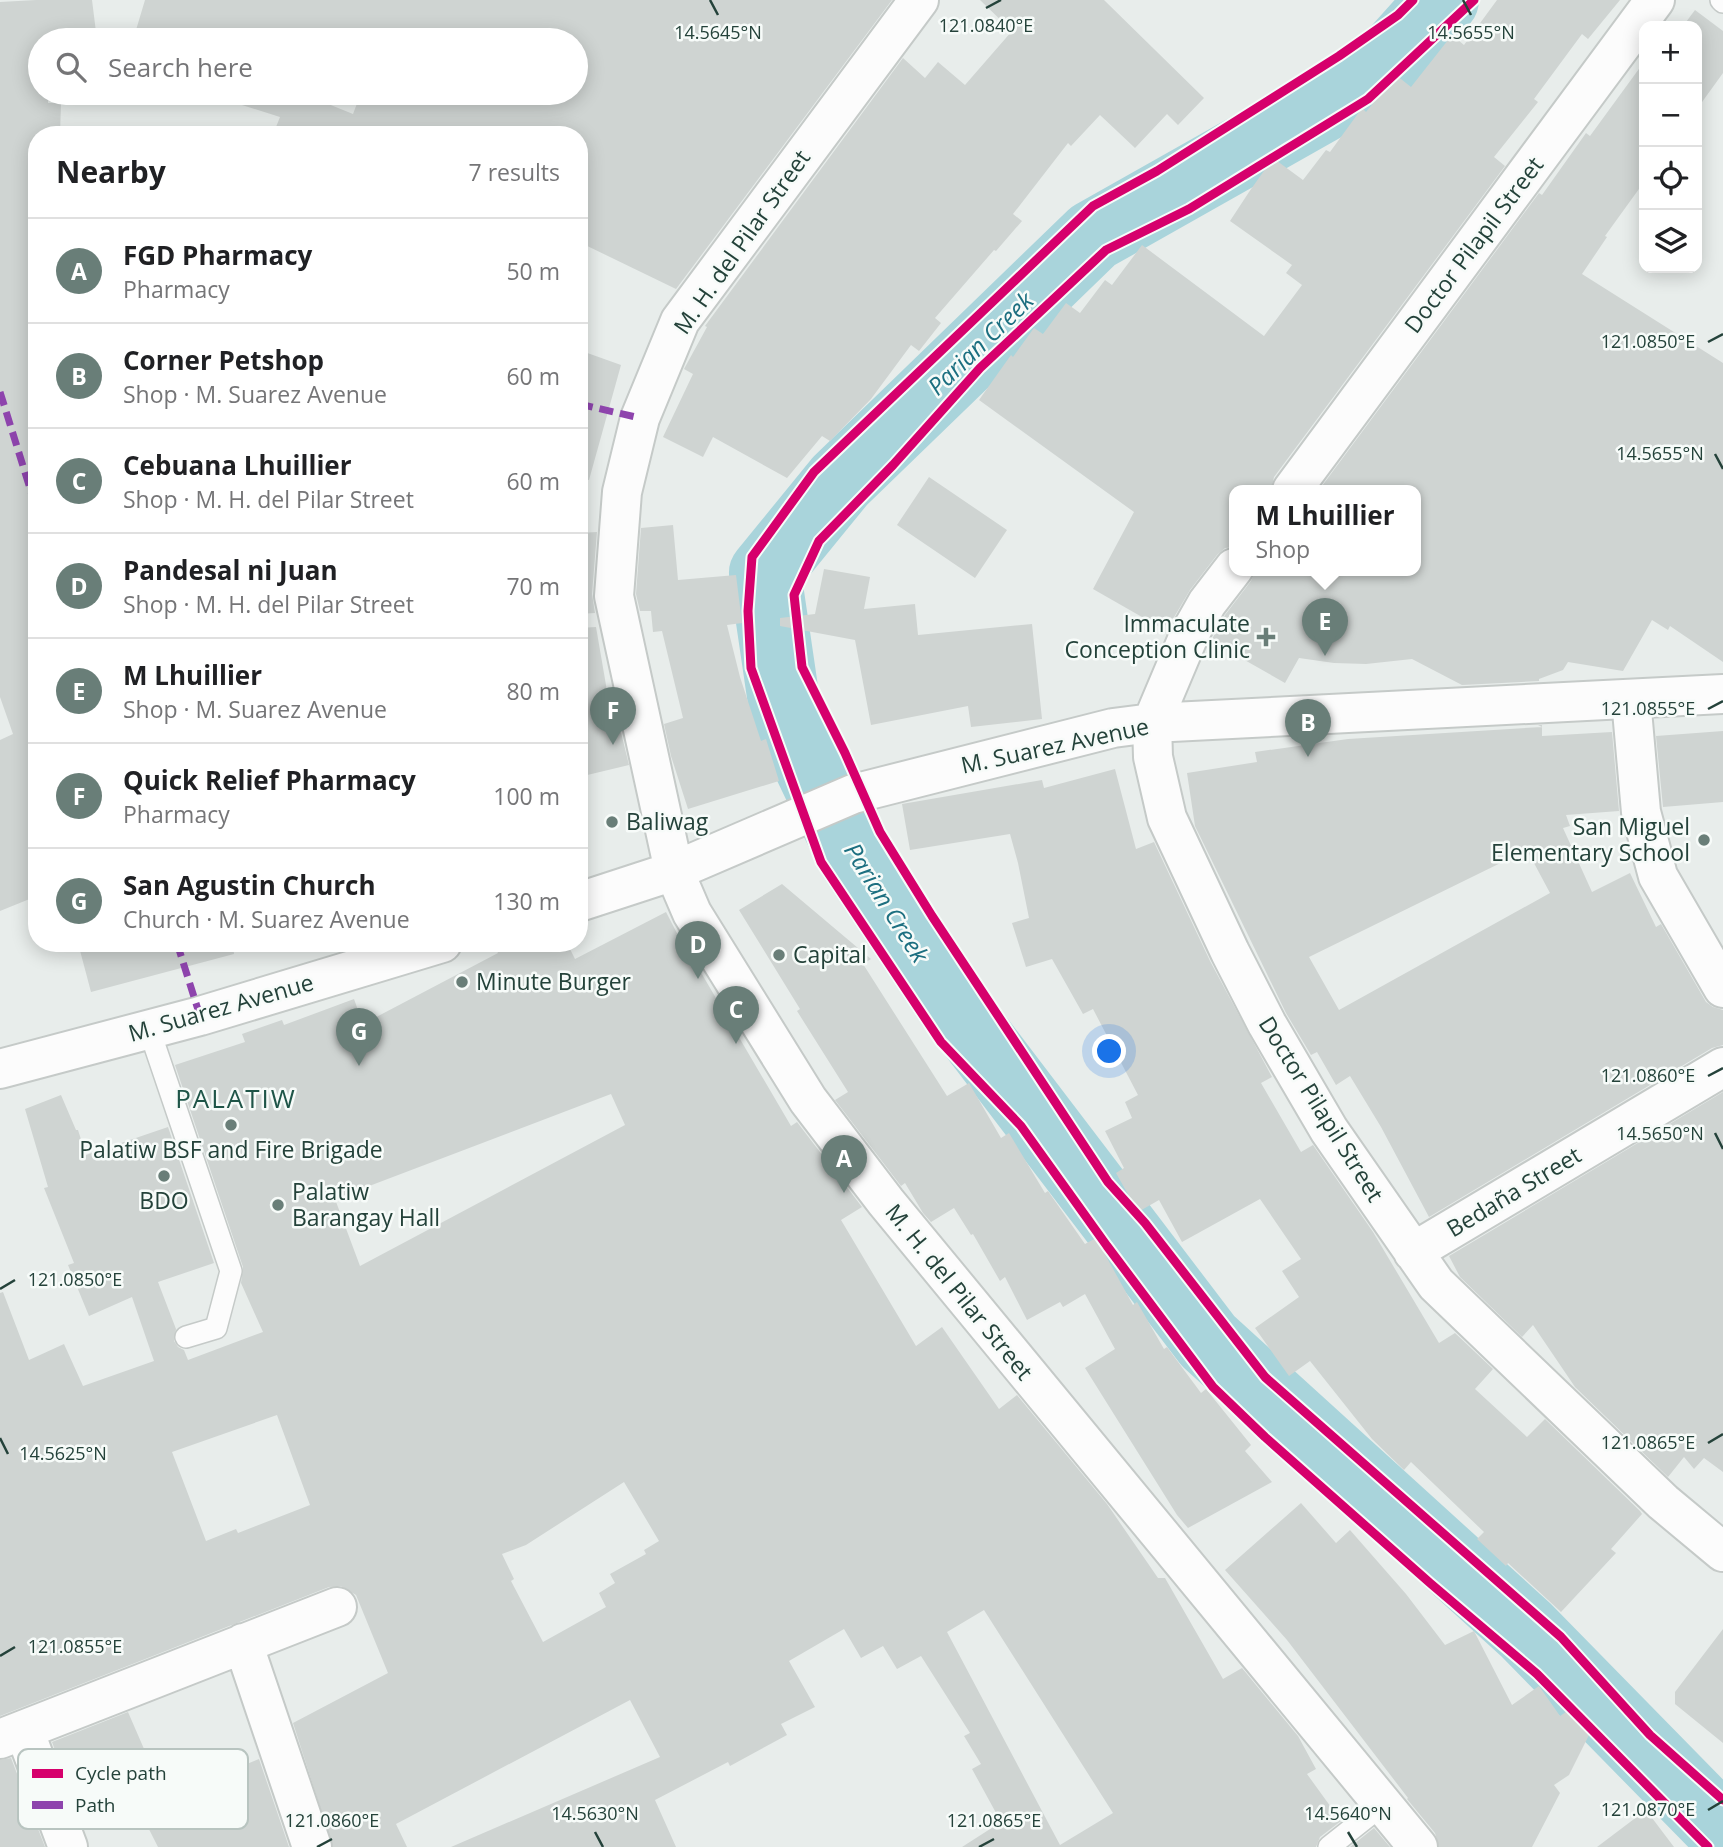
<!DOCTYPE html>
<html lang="en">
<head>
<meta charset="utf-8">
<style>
  body { margin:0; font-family:"Open Sans",sans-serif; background:#f2f2f2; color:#202124 }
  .controls { position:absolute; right:21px; top:21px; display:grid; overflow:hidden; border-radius:14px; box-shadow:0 4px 18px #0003 }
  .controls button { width:63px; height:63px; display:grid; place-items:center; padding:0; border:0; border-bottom:2px solid #e0e0e0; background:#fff; color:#202124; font:35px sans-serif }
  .you { position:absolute; left:1110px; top:1052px; width:24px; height:24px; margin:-18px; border:5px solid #fff; border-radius:50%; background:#1a73e8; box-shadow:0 0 0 10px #1a73e833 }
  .badge { display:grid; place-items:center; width:46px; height:46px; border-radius:50%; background:#697e78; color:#fff; font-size:23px; font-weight:700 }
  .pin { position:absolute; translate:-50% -58px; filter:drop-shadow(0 2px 4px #0008) }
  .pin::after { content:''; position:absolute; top:37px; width:24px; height:21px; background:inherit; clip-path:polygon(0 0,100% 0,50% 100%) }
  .popup { position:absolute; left:1229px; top:485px; width:192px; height:91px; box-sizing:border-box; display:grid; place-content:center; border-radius:14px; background:#fff; filter:drop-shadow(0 2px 5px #0005); font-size:23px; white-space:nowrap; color:#757577 }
  .popup b { font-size:26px; color:#202124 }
  .popup::after { content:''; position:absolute; left:50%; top:100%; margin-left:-14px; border:14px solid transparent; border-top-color:#fff }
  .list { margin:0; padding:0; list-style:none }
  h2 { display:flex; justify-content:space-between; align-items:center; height:91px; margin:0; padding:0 28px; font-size:30px }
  h2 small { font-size:23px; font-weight:400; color:#757577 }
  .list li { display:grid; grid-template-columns:46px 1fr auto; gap:21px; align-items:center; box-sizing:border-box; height:105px; padding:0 28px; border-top:2px solid #e0e0e0 }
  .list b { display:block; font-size:26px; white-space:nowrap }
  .list p { margin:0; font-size:23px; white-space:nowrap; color:#757577 }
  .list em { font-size:23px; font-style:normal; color:#757577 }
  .icon { flex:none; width:38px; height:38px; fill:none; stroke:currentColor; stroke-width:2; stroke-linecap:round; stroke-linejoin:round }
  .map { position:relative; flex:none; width:1723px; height:1847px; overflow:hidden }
  .search { position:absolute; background:#fff; box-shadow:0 4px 18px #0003; left:28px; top:28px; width:560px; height:77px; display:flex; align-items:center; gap:18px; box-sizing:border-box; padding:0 24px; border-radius:38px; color:#757577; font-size:26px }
  .panel { position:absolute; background:#fff; box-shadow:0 4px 18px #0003; left:28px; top:126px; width:560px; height:826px; border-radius:28px }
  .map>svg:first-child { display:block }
</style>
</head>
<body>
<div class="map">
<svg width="1723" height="1847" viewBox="0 0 1723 1847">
  <rect width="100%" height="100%" fill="#e8edeb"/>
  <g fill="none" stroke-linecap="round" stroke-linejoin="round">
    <path stroke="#a9d4db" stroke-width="72" d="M1443,0l-70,78 -280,158 -253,245 -75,92 21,143 68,142 98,147 256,336 318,289 197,201"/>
  </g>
  <path fill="#cfd4d2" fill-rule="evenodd" d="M36,0h56l5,40h-57v53h8v10h13l-1,32h-23v761l-37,15v-171l13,-6 -13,-37v-695z
    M145,0h747l-216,289 -97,-47v-107h-283l-20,-8 4,-10 -38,-12 4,-12h55l52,21 8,-21h215v-53h-443z
    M980,0h124l100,98 -26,27 -11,-11 -32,34 -35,-33 -29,31 -3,-3 -55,71 9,7 -26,30 -2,-1 -59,68 6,5 -22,28 -8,-6 -40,54 -41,42 -8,-5 -35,42 -74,-41 -10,20 -40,-20 30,-63 -9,-5 23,-42 -2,-1 198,-268 22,20 13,-16 27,23 47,-54z
    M1497,0h123l-32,39 -6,-5 -48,65 4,3 -44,55 11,9 -231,311 -3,13h-37v57l-9,1 -8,7 -27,35 -17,29 -3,-2 -7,12 -70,-40 41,-77 -155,-112 32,-45 2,2 21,-29 9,6 23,-31 14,10 25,-33 7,5 30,-40 122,91 38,-51 -16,-12 6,-8 -62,-44 19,-29 24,-34 30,22 23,-30 4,2 32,-44 4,4 30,-37 15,12 41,-52 12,10z
    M1695,10l28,21v42l-26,36v-83h-14z
    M1644,62v120l-39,54 2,1 -25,37 141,89v299l-53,-36 -2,4 -16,-10 -29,51 -55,-9 -5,8 -24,9v2l-77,4 -50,-26 -46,5 -32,-1 -35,-5 -14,25 -74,-42 14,-26 26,-34 5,-11h160v-80h-97l220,-297 3,2 44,-62 4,3z
    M579,350l42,15 -32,115 -10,-1z
    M929,477l78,53 -32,48 -78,-53z
    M673,525l5,55 58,-5 6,48 -15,2 13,52 21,64 5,-2 13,42 -91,28 -17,-53 -7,-32 19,-6 -21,-87 -9,1 -2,-21h-11l-4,-17 5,-66z
    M597,532l-5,62 3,19 -16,1v-81z
    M824,569l46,8 -6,32 51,-5 3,31 114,-11 10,95 -71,8 -3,-21 -97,19 -16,-85 -75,-14v-8l35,-4z
    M596,627l15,87 5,-2 13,53 -50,12v-149z
    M1538,725h4v11l70,-4 7,79 -53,4 4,11 -7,2 29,64 38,-19 26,54 5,-3 45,78 7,5 10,3v35l-11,3 -283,169 -48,-90 -31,-51 -14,9 -19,-33 -6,3 -25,-42 -91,-187 -8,-53 70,-11 -2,-10 93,-13 194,-12zM1527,850l23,43 -211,117 -30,-53z
    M1723,731v71l-60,5 -7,-71z
    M1115,769l21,80 18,-7 56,119 62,116 -11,6 40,69 12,-7 60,87 66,111 16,-10 38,36 -18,20 52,48 18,-18 95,92 2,3 -31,35 5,4 -55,59 -53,-49 -2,3 -29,-27 7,-7 -73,-70 -7,8 -32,-31 -62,-78 -21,15 -34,-48 44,-31 -17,-26 19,-12 -41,-60 -78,43 -23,-42 -21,12 -22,-39 8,-5 -19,-37 27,-13 -7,-16 13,-7 -45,-86 -10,5 -31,-55 -26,8 -14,-44 17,-5 -11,-55 -8,-29 -100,16 -8,-46 140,-24 2,8z
    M782,884l89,75 -8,5 84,132 22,-13 32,55 8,-5 36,60 3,-2 37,53 11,-6 37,67 4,-3 27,47 3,-2 34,46 5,-4 45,56 -6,6 27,31 -84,46 -11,-13 -92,-147 30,-19 -30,-55 -22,13 -3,-5 -33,18 -22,-43 -5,4 -27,-47 -2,1 -17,-27 -23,14 -8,-9 -18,-30 -4,3 -66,-86 13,-8 -51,-81 3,-2 -61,-99z
    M666,912l28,54 2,-2 95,162 6,-4 65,85 -21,13 75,126 26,-19 57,82 18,-14 90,109 51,74h7l58,101 19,-11 56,68 18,33 -9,5 34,47 -21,16 -4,10h-354l39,-25 -29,-53 9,-5 -17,-28 6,-3 -49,-77 -24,13 -14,-23 -22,12 -17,-29 -55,32 26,46 -34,17 6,11 -57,31 -2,-4 -73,38 21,47h-225l209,-90 -30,-57 -234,124 11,23h-74l-40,-124 95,-50 -32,-78 -15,-9 -12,1 -329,129v-423l3,-1 26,68 35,-16 19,42 71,-25 -22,-64 -43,19 -21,-51 6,-2 -30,-75 4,-1 -23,-78 36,-14 15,35h2l8,25 82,-28 46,136 -56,19 18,47 -2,12 4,6 6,3 4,10 75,-28 -22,-49 2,-16 -68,-202 70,-23 -3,-8 40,-14 2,5 70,-26 9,25 135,-71 -5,-10h74l8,16zM611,1094l14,31 -265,141 -25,-67zM277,1415l33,90 -72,28 -2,-4 -30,12 -34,-89zM624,1482l35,59 -15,9 2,4 -36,20 5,9 -16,10 7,14 -63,35 -32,-61 3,-2 -12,-25 24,-9zM984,1610l129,203 -53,32 -113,-213z
    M78,943h155l1,11 -143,38z
    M1723,1092v380l-19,-14 -10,11 -10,-12 -16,20 -93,-90 -42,-62 -11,12 -62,-60 -11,-21z
    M1301,1503l35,40 14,-13 56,64 39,51 29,-14 38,74 27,-19 21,30 6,-4 24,21 -21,42 -15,10 6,8 -28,54h-93l-4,-14 -28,-34 1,-1 -121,-158 -62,-70z
    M1723,1629v114l-48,-39v-12z
    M128,1712l36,83 33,-17 3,5 59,-24 30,88h-131l-35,-69 -49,22 -22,-58z
    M11,1758l34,89h-45v-87z
    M1646,1810l28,37h-77z
    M1374,1828l16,19h-40z"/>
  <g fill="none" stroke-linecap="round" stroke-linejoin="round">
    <defs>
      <path id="service" d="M1721,0l2,2
        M149,1029l82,242 -15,57 -30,9
        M1329,1847l53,-42"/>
      <path id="minor" d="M1631,699l10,113 17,64 65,112
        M1152,723l1,34 14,61 63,134 37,72 62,106 107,154 227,218 60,50
        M1413,1252l310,-185
        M243,1643l69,204
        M24,1730l44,117
        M0,1739l337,-132"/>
      <path id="tertiary" d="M919,0l-239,321 -40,97 -18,74 -8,104 60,275 18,42 116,187 78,102 532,645
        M1292,490l363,-490
        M1152,723l38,-90 17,-30 27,-35
        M579,902l95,-31 179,-77 260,-66 39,-5 571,-29
        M0,1069l200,-53 242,-73"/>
    </defs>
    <use href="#service" stroke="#c5cac8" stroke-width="24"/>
    <use href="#minor" stroke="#c5cac8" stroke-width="42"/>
    <use href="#tertiary" stroke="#c5cac8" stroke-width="42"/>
    <use href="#service" stroke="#fcfcfc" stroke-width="21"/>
    <use href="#minor" stroke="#fcfcfc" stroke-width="38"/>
    <use href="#tertiary" stroke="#fcfcfc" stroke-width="38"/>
    <path stroke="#8e44ad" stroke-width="7" stroke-dasharray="14 7" stroke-linecap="butt" d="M0,392l37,119
      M579,404l61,14
      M177,943l23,73"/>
    <defs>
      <path id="cycleway" d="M1413,0l-15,15 -59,41 -182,115 -64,35 -279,266 -62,85 -4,54 3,57 70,194 120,180 80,84 86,120 106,141 52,50 165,146 107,91 171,173
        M1474,0l-106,99 -179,110 -83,41 -126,118 -87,97 -74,76 -25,54 8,72 43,86 35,79 52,84 176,266 37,41 120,154 296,260 89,98 73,65"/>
    </defs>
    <use href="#cycleway" stroke="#f7fbf9" stroke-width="13"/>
    <use href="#cycleway" stroke="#d6006c" stroke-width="9"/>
  </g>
  <path fill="none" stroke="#24423a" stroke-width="2.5" d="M710,0l8,15M1463,0l8,15M986,8l15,-8M1708,342l15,-8M1715,454l8,15M1708,709l15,-8M1708,1076l15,-8M1715,1133l8,16M0,1289l15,-9M0,1438l8,16M1708,1443l15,-9M0,1656l15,-9M1708,1810l15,-9M595,1832l8,15M1348,1832l9,15M317,1847l15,-8M979,1847l15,-8"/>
  <g fill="#697e78" stroke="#f7fbf9" stroke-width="2.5">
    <path d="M1262.5 626.5h7v7h7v7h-7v7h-7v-7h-7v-7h7z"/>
    <circle cx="612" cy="822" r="7"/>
    <circle cx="1704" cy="840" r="7"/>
    <circle cx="779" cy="955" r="7"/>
    <circle cx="462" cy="982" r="7"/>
    <circle cx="231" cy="1125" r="7"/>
    <circle cx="164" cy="1176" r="7"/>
    <circle cx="278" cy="1205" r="7"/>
  </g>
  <g text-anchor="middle" stroke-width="5" stroke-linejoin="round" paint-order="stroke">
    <g font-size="23" fill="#24423a" stroke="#f7fbf9">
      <text transform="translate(742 242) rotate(-55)" y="8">M. H. del Pilar Street</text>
      <text transform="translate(1474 245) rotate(-53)" y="8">Doctor Pilapil Street</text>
      <text transform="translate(1055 746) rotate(-12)" y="8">M. Suarez Avenue</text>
      <text transform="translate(221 1008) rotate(-16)" y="8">M. Suarez Avenue</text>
      <text transform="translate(1321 1109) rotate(58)" y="8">Doctor Pilapil Street</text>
      <text transform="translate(1514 1192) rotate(-31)" y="8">Bedaña Street</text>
      <text transform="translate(959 1292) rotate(51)" y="8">M. H. del Pilar Street</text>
    </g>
    <g font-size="23" fill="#24423a" stroke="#f7fbf9" text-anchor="start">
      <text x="1250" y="632" text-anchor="end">Immaculate<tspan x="1250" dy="26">Conception Clinic</tspan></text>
      <text x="626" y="830">Baliwag</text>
      <text x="1690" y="835" text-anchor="end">San Miguel<tspan x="1690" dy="26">Elementary School</tspan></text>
      <text x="793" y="963">Capital</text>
      <text x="476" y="990">Minute Burger</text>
      <text x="231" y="1158" text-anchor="middle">Palatiw BSF and Fire Brigade</text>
      <text x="292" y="1200">Palatiw<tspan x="292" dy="26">Barangay Hall</tspan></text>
      <text x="164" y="1209" text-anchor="middle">BDO</text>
    </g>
    <g font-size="24" font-style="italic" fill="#1c6f80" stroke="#f7fbf9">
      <text transform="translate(981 344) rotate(-44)" y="8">Parian Creek</text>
      <text transform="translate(886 903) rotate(58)" y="8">Parian Creek</text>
    </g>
    <g font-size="26" letter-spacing="2" fill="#1f5548" stroke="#f7fbf9">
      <text x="236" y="1108">PALATIW</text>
    </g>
  </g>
  <rect x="18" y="1749" width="230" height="80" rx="10" fill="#f7fbf9" stroke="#b8c4c0" stroke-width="2"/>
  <rect x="32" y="1769" width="31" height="9" fill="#d6006c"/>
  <rect x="32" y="1801" width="31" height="8" fill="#8e44ad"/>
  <g font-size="19" fill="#24423a">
    <text x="75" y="1780">Cycle path</text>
    <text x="75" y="1812">Path</text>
  </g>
  <g font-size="18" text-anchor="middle" fill="#24423a" stroke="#f7fbf9" stroke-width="5" stroke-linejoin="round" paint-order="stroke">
    <text x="986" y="32">121.0840°E</text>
    <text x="718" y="39">14.5645°N</text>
    <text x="1471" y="39">14.5655°N</text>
    <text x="1648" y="348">121.0850°E</text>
    <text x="1660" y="460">14.5655°N</text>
    <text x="1648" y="715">121.0855°E</text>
    <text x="1648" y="1082">121.0860°E</text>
    <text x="1660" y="1140">14.5650°N</text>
    <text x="75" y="1286">121.0850°E</text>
    <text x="1648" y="1449">121.0865°E</text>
    <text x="63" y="1460">14.5625°N</text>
    <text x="75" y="1653">121.0855°E</text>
    <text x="1648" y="1816">121.0870°E</text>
    <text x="595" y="1820">14.5630°N</text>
    <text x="1348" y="1820">14.5640°N</text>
    <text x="332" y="1827">121.0860°E</text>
    <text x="994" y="1827">121.0865°E</text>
  </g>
</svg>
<div class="controls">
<button>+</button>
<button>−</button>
<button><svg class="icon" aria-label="locate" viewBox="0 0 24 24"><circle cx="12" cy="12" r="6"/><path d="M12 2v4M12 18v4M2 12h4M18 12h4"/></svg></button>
<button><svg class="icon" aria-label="layers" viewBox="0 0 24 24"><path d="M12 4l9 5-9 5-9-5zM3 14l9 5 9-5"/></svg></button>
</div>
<div class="you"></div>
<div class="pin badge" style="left:844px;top:1193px">A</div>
<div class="pin badge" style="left:1308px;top:757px">B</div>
<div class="pin badge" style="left:736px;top:1044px">C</div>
<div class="pin badge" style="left:698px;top:979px">D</div>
<div class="pin badge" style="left:1325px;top:656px">E</div>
<div class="popup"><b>M Lhuillier</b>Shop</div>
<div class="pin badge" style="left:613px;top:745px">F</div>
<div class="pin badge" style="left:359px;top:1066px">G</div>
<div class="search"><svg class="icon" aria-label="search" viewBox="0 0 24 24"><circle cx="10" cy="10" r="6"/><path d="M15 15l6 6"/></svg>Search here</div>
<section class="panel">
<h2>Nearby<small>7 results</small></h2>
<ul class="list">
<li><span class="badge">A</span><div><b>FGD Pharmacy</b><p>Pharmacy</p></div><em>50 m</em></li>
<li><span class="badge">B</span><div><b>Corner Petshop</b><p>Shop · M. Suarez Avenue</p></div><em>60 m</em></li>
<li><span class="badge">C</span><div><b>Cebuana Lhuillier</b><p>Shop · M. H. del Pilar Street</p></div><em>60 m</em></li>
<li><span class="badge">D</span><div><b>Pandesal ni Juan</b><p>Shop · M. H. del Pilar Street</p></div><em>70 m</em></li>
<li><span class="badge">E</span><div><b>M Lhuillier</b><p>Shop · M. Suarez Avenue</p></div><em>80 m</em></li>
<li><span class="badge">F</span><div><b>Quick Relief Pharmacy</b><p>Pharmacy</p></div><em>100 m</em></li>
<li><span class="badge">G</span><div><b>San Agustin Church</b><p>Church · M. Suarez Avenue</p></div><em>130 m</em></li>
</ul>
</section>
</div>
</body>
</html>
